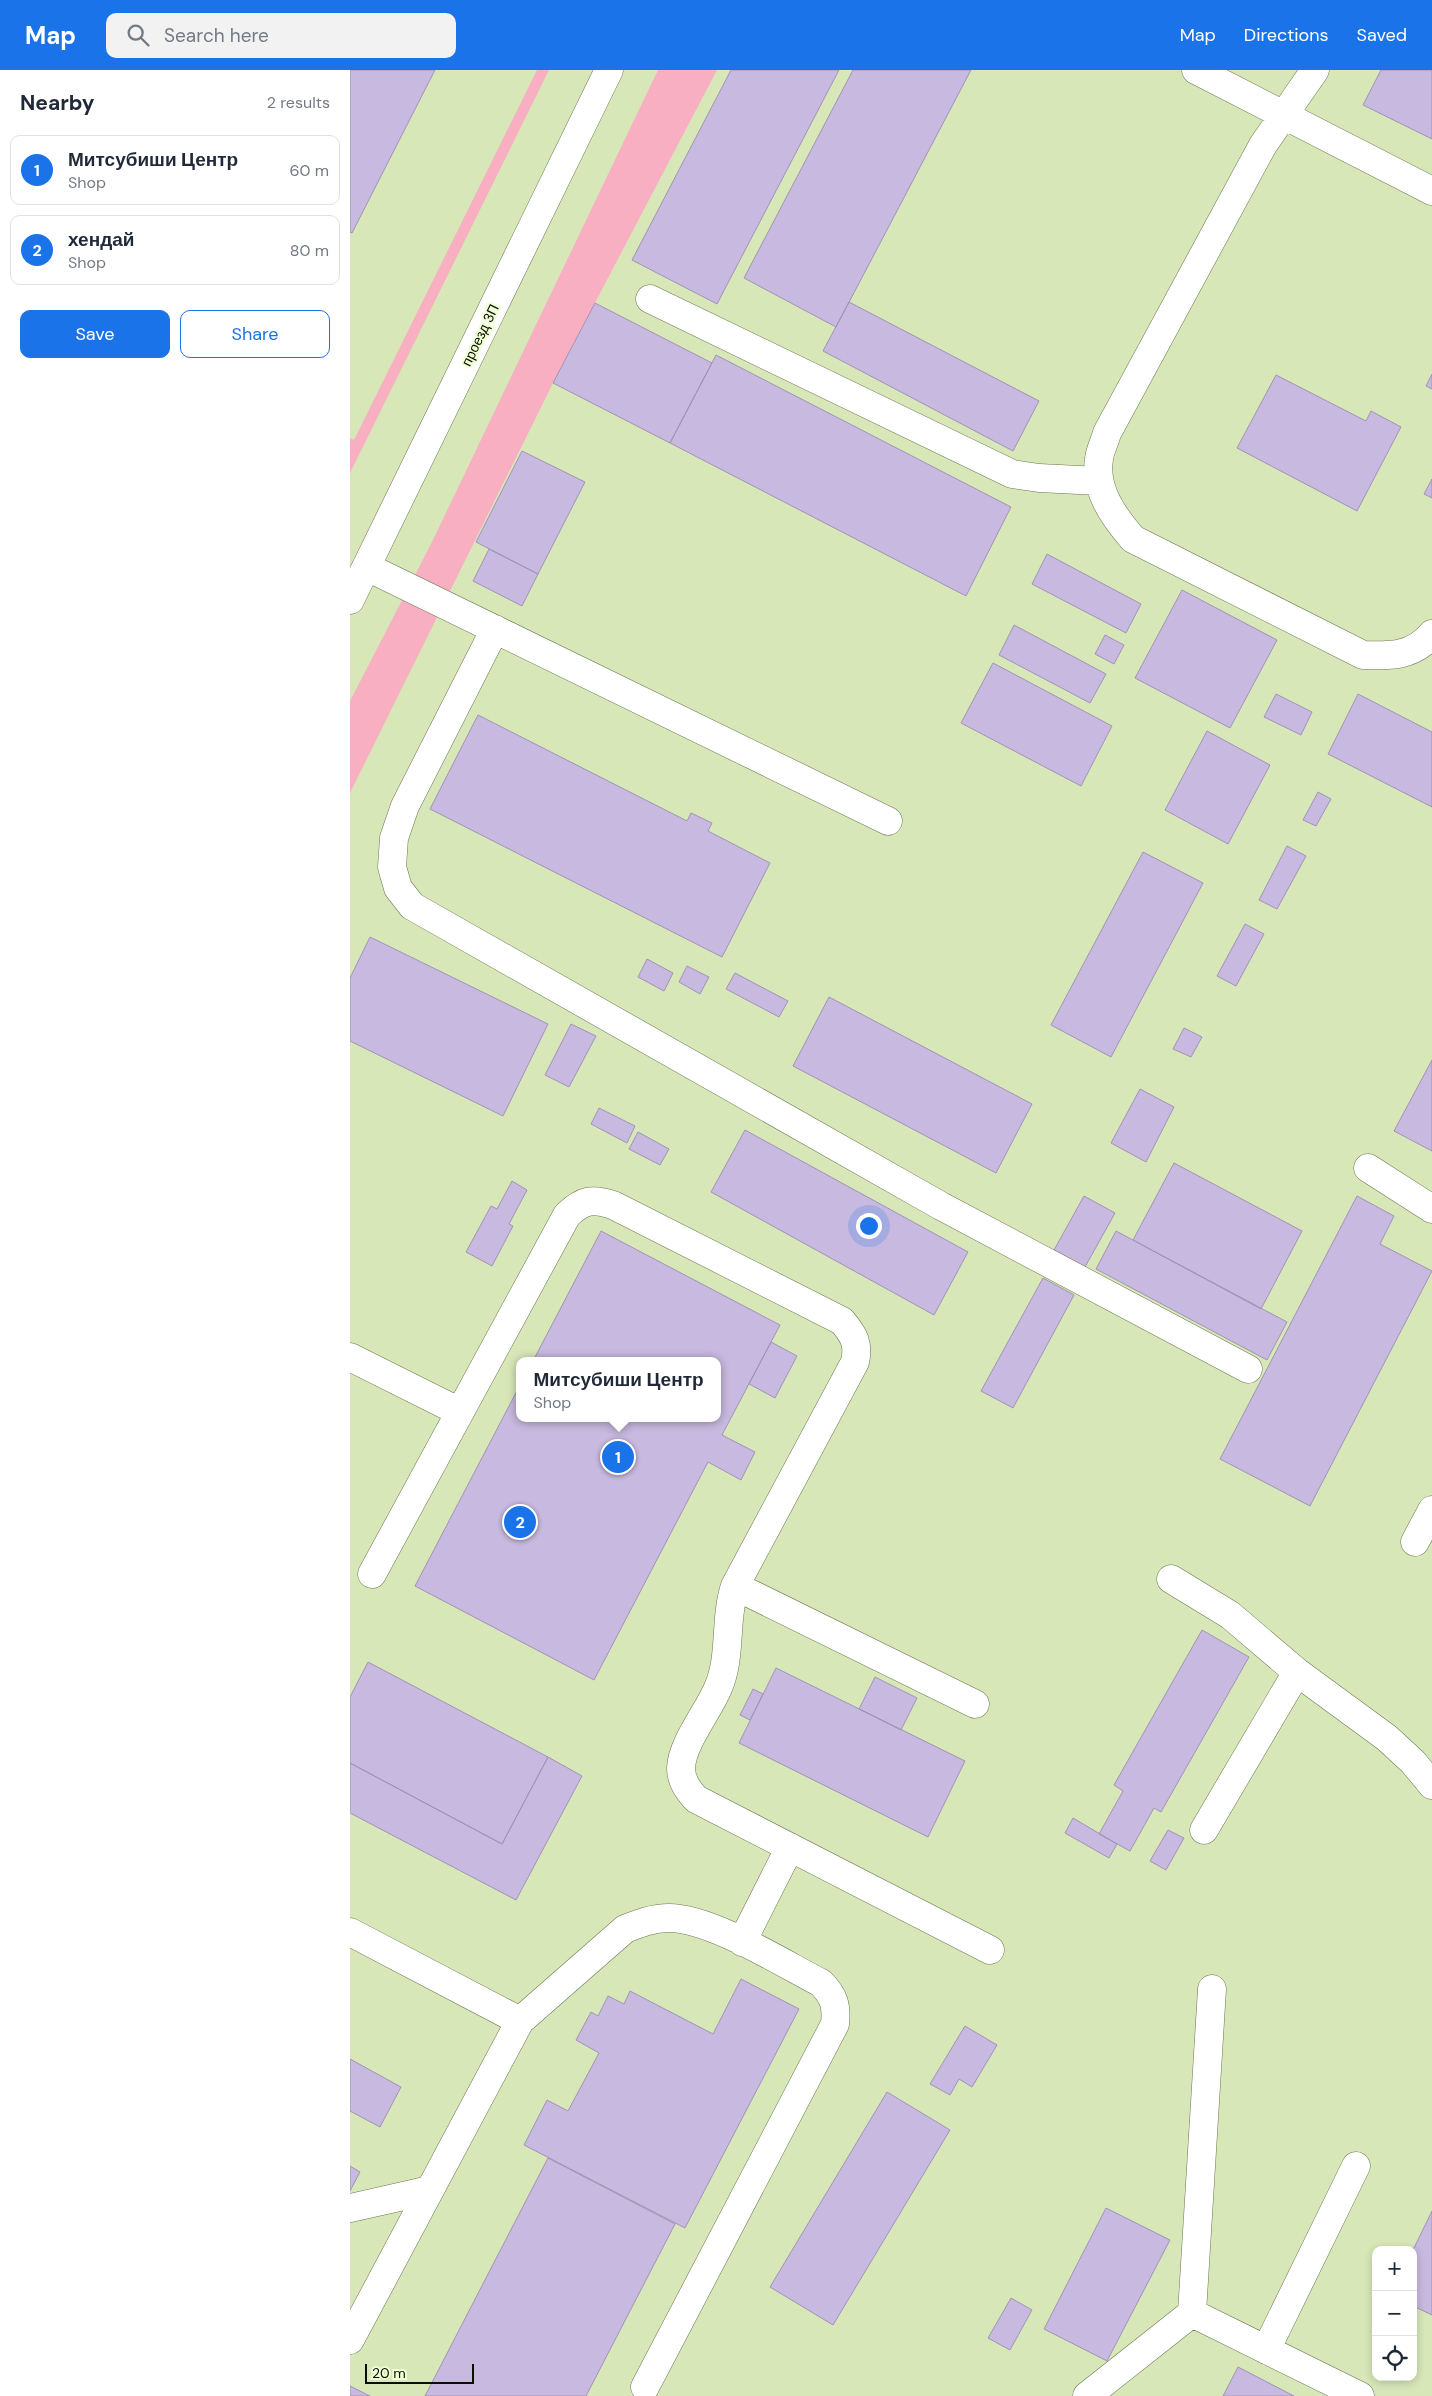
<!DOCTYPE html>
<html lang="en">
<head>
<meta charset="utf-8">
<style>
  body { margin:0; font-family:"DM Sans",sans-serif; background:#f2f2f3; color:#1f2937 }
  .controls { position:absolute; right:15px; bottom:15px; display:grid; overflow:hidden; border-radius:10px; box-shadow:0 2px 8px #0003 }
  .controls button { width:45px; height:45px; display:grid; place-items:center; padding:0; border:0; border-bottom:1px solid #e0e1e3; background:#fff; color:#1f2937; font:25px sans-serif }
  .scale { position:absolute; left:15px; bottom:12px; width:109px; box-sizing:border-box; padding-left:5px; border:2px solid #0b0f03; border-top:0; font-size:14px; line-height:18px; white-space:nowrap; color:#0b0f03; -webkit-text-stroke:4px #f0fed5; paint-order:stroke }
  .you { position:absolute; left:518px; top:1155px; width:18px; height:18px; margin:-12px; border:4px solid #fff; border-radius:50%; background:#1a73e8; box-shadow:0 0 0 8px #1a73e833 }
  .badge { display:grid; place-items:center; width:32px; height:32px; border-radius:50%; background:#1a73e8; color:#fff; font-size:16px; font-weight:700 }
  .pin { position:absolute; translate:-50% -50%; border:2px solid #fff; box-shadow:0 1px 5px #0006 }
  .popup { position:absolute; left:166px; top:1287px; width:205px; height:65px; box-sizing:border-box; display:grid; place-content:center; border-radius:10px; background:#fff; filter:drop-shadow(0 1px 4px #0005); font-size:16px; white-space:nowrap; color:#747a83 }
  .popup b { font-size:19px; color:#1f2937 }
  .popup::after { content:''; position:absolute; left:50%; top:100%; margin-left:-10px; border:10px solid transparent; border-top-color:#fff }
  .list { margin:0; padding:0; list-style:none }
  h2 { display:flex; justify-content:space-between; align-items:center; height:65px; margin:0; padding:0 20px; font-size:21px }
  h2 small { font-size:16px; font-weight:400; color:#747a83 }
  .list li { display:grid; grid-template-columns:32px 1fr auto; gap:15px; align-items:center; box-sizing:border-box; height:70px; margin:0 10px 10px; padding:0 10px; border:1px solid #e0e1e3; border-radius:10px }
  .list b { display:block; font-size:19px; white-space:nowrap }
  .list p { margin:0; font-size:16px; white-space:nowrap; color:#747a83 }
  .list em { font-size:16px; font-style:normal; color:#747a83 }
  .actions { display:flex; gap:10px; padding:15px 20px }
  .actions a { flex:1; padding:11px 0; border:1px solid #1a73e8; border-radius:10px; text-align:center; font-size:18px; color:#1a73e8 }
  .actions .main { background:#1a73e8; color:#fff }
  .icon { flex:none; width:28px; height:28px; fill:none; stroke:currentColor; stroke-width:2; stroke-linecap:round; stroke-linejoin:round }
  .map { position:relative; flex:none; width:1082px; height:2326px; overflow:hidden }
  header { display:flex; align-items:center; gap:30px; box-sizing:border-box; height:70px; padding:0 25px; background:#1a73e8; color:#fff }
  header strong { font-size:24px }
  nav { display:flex; gap:28px; margin-inline-start:auto; font-size:18px }
  .search { width:350px; height:45px; background:#f2f2f3; display:flex; align-items:center; gap:12px; box-sizing:border-box; padding:0 18px; border-radius:10px; color:#747a83; font-size:19px }
  main { display:flex }
  aside { flex:1; background:#fff }
  .map>svg:first-child { display:block }
</style>
</head>
<body>
<header>
<strong>Map</strong>
<div class="search"><svg class="icon" aria-label="search" viewBox="0 0 24 24"><circle cx="10" cy="10" r="6"/><path d="M15 15l6 6"/></svg>Search here</div>
<nav><a>Map</a><a>Directions</a><a>Saved</a></nav>
</header>
<main>
<aside>
<h2>Nearby<small>2 results</small></h2>
<ul class="list">
<li><span class="badge">1</span><div><b>Митсубиши Центр</b><p>Shop</p></div><em>60 m</em></li>
<li><span class="badge">2</span><div><b>хендай</b><p>Shop</p></div><em>80 m</em></li>
</ul>
<div class="actions"><a class="main">Save</a><a>Share</a></div>
</aside>
<div class="map">
<svg width="1082" height="2326" viewBox="0 0 1082 2326">
  <rect width="100%" height="100%" fill="#e3f0c8"/>
  <path fill="#d8e7b8" fill-rule="evenodd" d="M0,0h1082v2326h-1082zM169,1291h198v57h-198zM1026,2180h37v127h-37z"/>
  <path fill="#f7afc1" d="M187,0h12l-199,403v-35l4,2z
    M308,0h59l-164,313 -203,410v-92l82,-159z"/>
  <path fill="#c7b9df" stroke="#a193b7" d="M0,0h85l-83,163 -2,-1z
    M381,0h108l-122,234 -85,-44z
    M503,0h118l-135,257 -92,-49z
    M1031,0h51v69l-69,-34z
    M499,232l190,99 -26,50 -190,-100z
    M245,233l117,60 -42,80 -117,-60z
    M366,285l295,152 -45,89 -296,-153z
    M1082,304v15l-6,-3z
    M926,305l90,46 5,-10 30,16 -44,84 -120,-63z
    M172,381l63,31 -47,92 -62,-32z
    M1082,409v19l-8,-4z
    M139,479l49,25 -16,32 -49,-25z
    M697,484l94,50 -15,29 -94,-49z
    M832,520l95,50 -47,88 -95,-50z
    M664,555l92,49 -16,29 -91,-48z
    M755,565l19,10 -10,19 -19,-10z
    M643,593l119,63 -31,60 -120,-63z
    M926,624l36,18 -11,23 -37,-18z
    M1008,624l74,38v75l-104,-53z
    M128,645l209,106 4,-8 21,10 -4,8 62,32 -48,94 -292,-148z
    M857,661l63,34 -42,79 -63,-34z
    M968,722l13,7 -15,27 -13,-6z
    M937,776l19,10 -29,53 -18,-9z
    M793,782l60,31 -92,174 -60,-32z
    M895,854l19,10 -28,52 -19,-10z
    M20,867l178,87 -45,92 -153,-75v-63z
    M297,889l26,14 -9,18 -26,-14z
    M337,896l22,11 -9,17 -21,-12z
    M385,903l53,28 -9,16 -53,-28z
    M479,927l203,107 -36,69 -203,-107z
    M221,954l25,12 -27,51 -24,-12z
    M834,958l18,9 -11,20 -18,-8z
    M1082,990v91l-38,-20z
    M790,1019l34,18 -28,55 -35,-19z
    M249,1038l36,18 -8,17 -36,-19z
    M395,1060l223,122 -34,63 -223,-123z
    M288,1062l31,17 -9,16 -31,-16z
    M824,1093l128,68 -41,78 -128,-69z
    M162,1111l15,9 -18,34 4,2 -21,40 -26,-14 25,-46 6,3z
    M734,1126l31,17 -30,54 -31,-17z
    M1007,1126l37,20 -14,28 52,27 -122,235 -90,-47z
    M251,1161l179,94 -58,110 33,17 -14,28 -33,-18 -114,218 -179,-94 104,-199v31h198v-57h-184z
    M766,1161l171,91 -20,38 -171,-91z
    M693,1208l31,17 -61,113 -32,-17z
    M421,1272l26,14 -22,42 -26,-14z
    M852,1560l47,27 -88,155 -7,-4 -24,43 -31,-17 24,-43 -9,-6z
    M18,1592l180,95 -46,87 -152,-81v-66z
    M426,1598l189,93 -37,76 -189,-94z
    M525,1607l42,21 -16,32 -42,-21z
    M403,1619l10,5 -13,26 -10,-5z
    M198,1687l34,19 -66,124 -166,-87v-50l152,81z
    M723,1748l44,26 -8,14 -44,-25z
    M818,1760l16,8 -18,32 -16,-9z
    M391,1909l58,30 -114,219 -161,-83 23,-45 21,11 31,-58 -23,-13 15,-28 7,4 10,-20 16,8 6,-13 83,43z
    M615,1956l32,19 -25,42 -13,-8 -9,16 -20,-11z
    M0,1989l51,28 -21,40 -30,-16z
    M537,2022l63,38 -117,195 -63,-38z
    M198,2088l127,66 -89,172h-161z
    M0,2096l10,6 -10,19z
    M756,2138l64,32 -63,121 -63,-32z
    M1082,2141v104l-19,-9v-56z
    M661,2228l21,12 -22,40 -22,-12z
    M888,2297l56,29h-71z
    M0,2316l20,10h-20z"/>
  <g fill="none" stroke-linecap="round" stroke-linejoin="round">
    <defs>
      <path id="minor" d="M846,0l236,121
        M965,0l-52,75 -156,288c-2,8 -7,17 -8,26 -5,31 15,58 34,80l230,116c26,1 50,2 69,-21
        M300,229l362,175 27,4 60,3
        M17,497l521,254
        M0,530l259,-530
        M145,559l-90,177 -11,32 -2,29 6,21 14,18 529,300 307,163
        M1018,1098l64,41
        M0,1287l110,55
        M1065,1472l17,-32
        M22,1504l195,-359c16,-15 25,-17 46,-10l229,116c12,14 17,23 13,41l-120,224c-11,33 -3,70 -17,102 -10,24 -36,55 -37,80 0,13 7,22 15,31l294,151
        M821,1509l59,36 67,57 90,66 26,24 19,23
        M385,1516l240,118
        M854,1760l93,-158
        M0,1862l170,89
        M392,1872l48,-95
        M0,2138l80,-18
        M842,2243l20,-324
        M0,2270l170,-319 105,-92c15,-6 28,-11 44,-11 42,0 113,45 152,65 13,13 16,23 14,41l-190,363
        M916,2280l90,-184
        M737,2326l105,-83 168,83"/>
    </defs>
    <use href="#minor" stroke="#6a7652" stroke-width="29"/>
    <use href="#minor" stroke="#fff" stroke-width="28"/>
  </g>
  <g text-anchor="middle" stroke-width="4.5" stroke-linejoin="round" paint-order="stroke">
    <g font-size="14" fill="#0b0f03" stroke="#f0fed5">
      <text transform="translate(130 265) rotate(-64)" y="5">проезд 3П</text>
    </g>
  </g>
</svg>
<div class="controls">
<button>+</button>
<button>−</button>
<button><svg class="icon" aria-label="locate" viewBox="0 0 24 24"><circle cx="12" cy="12" r="6"/><path d="M12 2v4M12 18v4M2 12h4M18 12h4"/></svg></button>
</div>
<div class="scale">20 m</div>
<div class="you"></div>
<div class="pin badge" style="left:268px;top:1387px">1</div>
<div class="popup"><b>Митсубиши Центр</b>Shop</div>
<div class="pin badge" style="left:170px;top:1452px">2</div>
</div>
</main>
</body>
</html>
